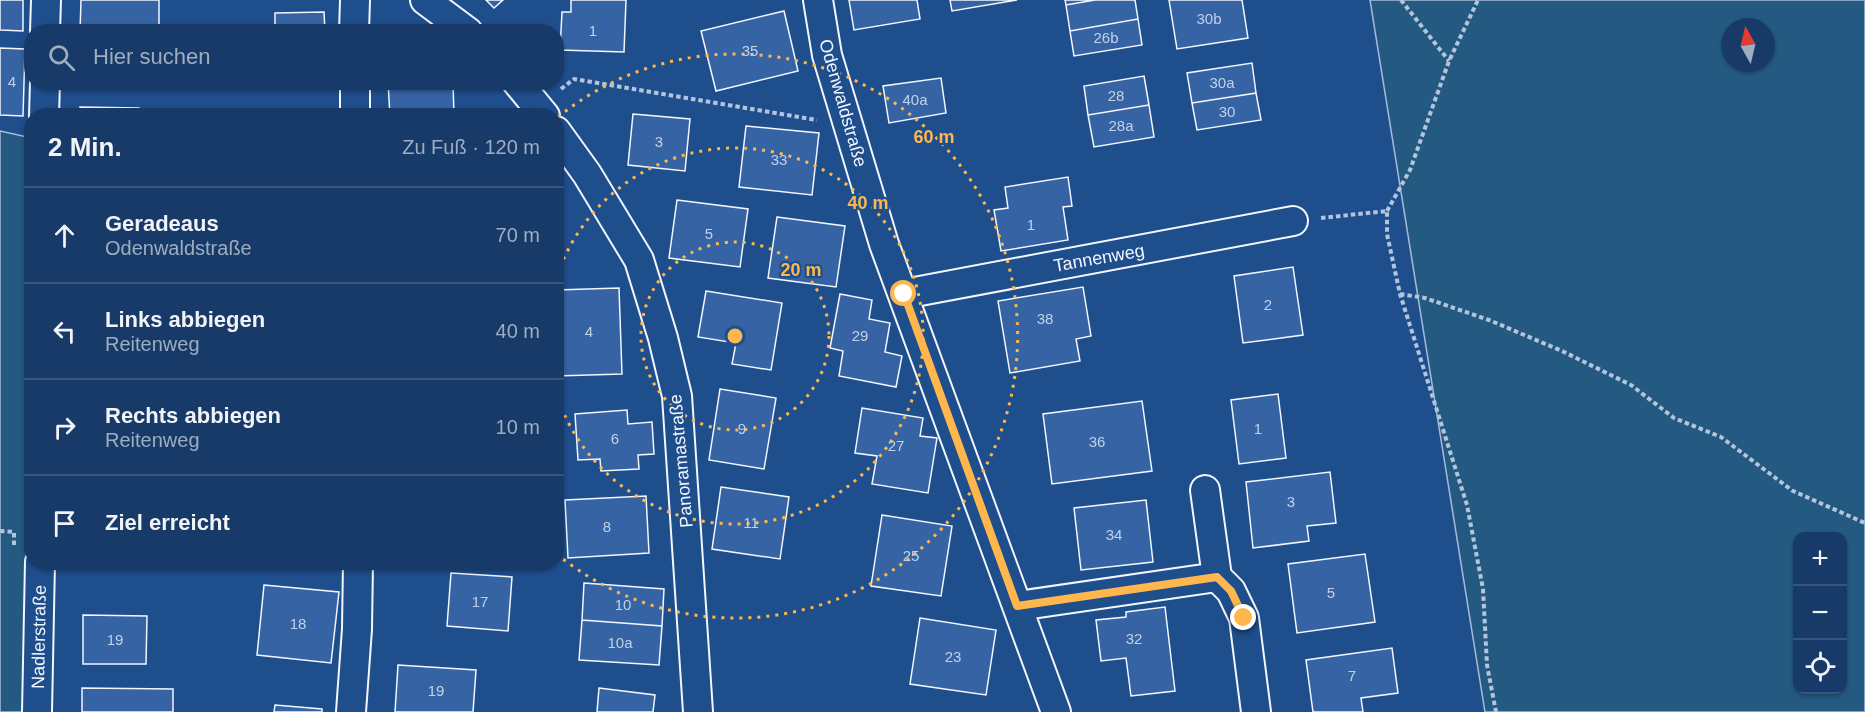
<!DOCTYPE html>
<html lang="de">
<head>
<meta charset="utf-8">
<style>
  body { margin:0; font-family:Helvetica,sans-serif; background:#20416f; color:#f1f3f6 }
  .controls { position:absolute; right:18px; bottom:18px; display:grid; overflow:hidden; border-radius:12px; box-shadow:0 2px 4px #0004 }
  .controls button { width:54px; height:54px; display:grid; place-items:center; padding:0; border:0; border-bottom:2px solid #36547d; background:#173a69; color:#f1f3f6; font:30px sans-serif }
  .compass { position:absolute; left:1721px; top:18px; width:54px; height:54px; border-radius:50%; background:#173a69; box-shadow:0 2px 4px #0004; rotate:352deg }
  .stop { position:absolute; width:18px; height:18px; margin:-14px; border:4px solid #ffb74d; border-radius:50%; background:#fff }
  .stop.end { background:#ffb74d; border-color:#fff; box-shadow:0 2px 6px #0008 }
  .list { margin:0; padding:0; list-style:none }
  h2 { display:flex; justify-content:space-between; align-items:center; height:78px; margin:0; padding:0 24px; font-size:26px }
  h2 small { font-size:20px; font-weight:400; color:#9eadc0 }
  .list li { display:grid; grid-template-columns:39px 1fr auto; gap:18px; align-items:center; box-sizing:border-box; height:96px; padding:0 24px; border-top:2px solid #36547d }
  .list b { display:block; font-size:22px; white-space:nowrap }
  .list p { margin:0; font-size:20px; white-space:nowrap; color:#9eadc0 }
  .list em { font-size:20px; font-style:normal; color:#9eadc0 }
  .icon { flex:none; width:33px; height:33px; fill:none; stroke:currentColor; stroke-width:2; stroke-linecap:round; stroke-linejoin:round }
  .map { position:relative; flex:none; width:1865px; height:712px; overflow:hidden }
  .search { position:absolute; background:#173a69; box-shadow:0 2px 4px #0004; left:24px; top:24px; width:540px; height:66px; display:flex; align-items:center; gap:15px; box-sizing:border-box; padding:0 21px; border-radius:24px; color:#9eadc0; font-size:22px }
  .panel { position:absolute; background:#173a69; box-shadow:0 2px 4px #0004; left:24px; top:108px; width:540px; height:462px; border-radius:24px }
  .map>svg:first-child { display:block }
</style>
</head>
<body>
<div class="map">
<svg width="1865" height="712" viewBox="0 0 1865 712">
  <rect width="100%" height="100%" fill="#1f4e8c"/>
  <path fill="#245a82" stroke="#a8bbd7" stroke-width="1.5" fill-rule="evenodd" d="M1370,0h495v712h-380zM1730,27h36v36h-36zM1798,536h44v154h-44z
    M0,131l32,7 -1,228 -8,346h-23z"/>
  <path fill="#3563a3" stroke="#f2f6ff" stroke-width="1.5" d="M0,0h23v31l-23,-1z
    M81,0h78v30l-79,2z
    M486,0h17l-9,8z
    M571,0h55l-2,52 -64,-2 2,-38h9z
    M849,0h68l3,19 -66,11z
    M950,0h67l-65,11z
    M1065,0h30l-29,5z
    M1095,0h40l3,19 -68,12 -4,-26z
    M1169,0h73l6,38 -71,11z
    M784,11l14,60 -82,20 -15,-60z
    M324,12l1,20h-50v-19z
    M1138,19l4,26 -68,11 -4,-25z
    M0,48l25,1 -2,67 -23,-1z
    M1252,63l4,30 -64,10 -5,-30z
    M1144,76l5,29 -61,10 -4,-29z
    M941,78l5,35 -57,10 -6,-37z
    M388,82h65l1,34h-64z
    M1256,93l5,27 -64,10 -5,-27z
    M1149,105l5,32 -60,10 -6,-32z
    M80,107l59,1v8h-59z
    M633,114l57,5 -5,52 -57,-6z
    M746,126l73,7 -7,62 -73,-8z
    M1068,177l4,29 -9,1 5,33 -67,11 -7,-41 14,-2 -3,-21z
    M677,200l71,9 -8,58 -71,-9z
    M777,217l68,9 -9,61 -68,-9z
    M1293,267l10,68 -60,8 -9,-67z
    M1083,287l8,49 -15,3 4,22 -70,12 -12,-72z
    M619,288l3,86 -66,2v-86z
    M706,291l76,12 -11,67 -39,-6 4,-21 -38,-6z
    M840,294l32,6 -3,19 21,4 -5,29 17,4 -6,31 -57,-11 4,-25 -13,-3z
    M720,389l56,9 -12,71 -55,-9z
    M1278,394l8,64 -47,6 -8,-64z
    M1142,401l10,70 -100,13 -9,-70z
    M862,408l61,10 -3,18 17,2 -9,55 -56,-9 5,-28 -22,-3z
    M627,410l1,14 24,-2 2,32 -16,1 1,14 -38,2 -1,-12 -22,1 -3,-46z
    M1330,472l6,51 -29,3 2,15 -56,7 -7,-66z
    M721,487l68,10 -9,62 -68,-10z
    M646,496l3,57 -81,5 -3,-58z
    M1146,500l7,62 -72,8 -7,-62z
    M882,515l70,11 -11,70 -70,-10z
    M1365,554l10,68 -78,11 -9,-69z
    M451,573l61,4 -4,54 -61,-5z
    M584,583l80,6 -2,37 -80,-6z
    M264,585l75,7 -8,71 -74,-8z
    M1165,607l10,84 -44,5 -5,-38 -25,3 -5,-41 30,-3v-5z
    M83,615l64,1 -1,48h-63z
    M920,618l76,12 -10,65 -76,-11z
    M582,620l80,6 -3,39 -80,-5z
    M1392,648l6,45 -37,5 2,14h-50l-7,-52z
    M398,665l78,5 -3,42h-78z
    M82,688l91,1v23h-91z
    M599,688l56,7 -2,17h-56z
    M275,705l47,4v3h-48z"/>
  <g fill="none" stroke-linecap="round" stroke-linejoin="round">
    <defs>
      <path id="street" d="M425,0l43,32
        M818,0l9,55 57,189 172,468
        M45,32l1,-32
        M354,32l1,-32
        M355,82v34
        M517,82l28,34
        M44,116l1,-34
        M556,131l31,43 52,86 24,78 14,58 21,316
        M904,294l389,-73
        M1205,490l12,87
        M1018,606l199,-29 14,14 13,27 12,94
        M37,712l3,-150
        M351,712l6,-83 1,-67"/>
    </defs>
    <use href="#street" stroke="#f2f6ff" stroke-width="32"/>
    <path stroke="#b3c4dc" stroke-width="4" stroke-dasharray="4.5 3" stroke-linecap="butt" d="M1401,0l48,61
      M561,89l13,-10 243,41
      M1387,211l23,-41 39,-109 29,-61
      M1321,218l66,-7v23l13,60 67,211 16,84 4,76 9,47
      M1400,294l25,4 64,22 73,31 69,34 43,33 47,19 72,54 72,32
      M0,531l14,1v15"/>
    <use href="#street" stroke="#1f4e8c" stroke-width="28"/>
  </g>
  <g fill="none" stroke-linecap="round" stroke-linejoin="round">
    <path stroke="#ffb74d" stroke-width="8" d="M904,294l113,312 200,-29 14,14 13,27"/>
  </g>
  <g fill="none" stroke="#ffb74d" stroke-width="3" stroke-dasharray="3 6">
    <circle cx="735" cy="336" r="94"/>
    <path d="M557 276A188 188 0 1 1 557 396"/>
    <path d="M558 117A282 282 0 1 1 558 555"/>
  </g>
  <g text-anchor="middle" stroke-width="4.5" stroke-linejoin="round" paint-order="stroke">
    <g font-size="15" fill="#c3d1e8">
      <text x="1209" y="24">30b</text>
      <text x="593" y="36">1</text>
      <text x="1106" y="43">26b</text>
      <text x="750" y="56">35</text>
      <text x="12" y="87">4</text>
      <text x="1222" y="88">30a</text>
      <text x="1116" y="101">28</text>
      <text x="915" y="105">40a</text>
      <text x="1227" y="117">30</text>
      <text x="1121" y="131">28a</text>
      <text x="659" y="147">3</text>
      <text x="779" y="165">33</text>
      <text x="1031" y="230">1</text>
      <text x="709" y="239">5</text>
      <text x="1268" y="310">2</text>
      <text x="1045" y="324">38</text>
      <text x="589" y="337">4</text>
      <text x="860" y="341">29</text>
      <text x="742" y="434">9</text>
      <text x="1258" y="434">1</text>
      <text x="615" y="444">6</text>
      <text x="1097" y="447">36</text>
      <text x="896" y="451">27</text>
      <text x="1291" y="507">3</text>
      <text x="751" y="528">11</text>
      <text x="607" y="532">8</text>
      <text x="1114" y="540">34</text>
      <text x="911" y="561">25</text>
      <text x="1331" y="598">5</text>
      <text x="480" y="607">17</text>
      <text x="623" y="610">10</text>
      <text x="298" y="629">18</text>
      <text x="1134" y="644">32</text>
      <text x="115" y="645">19</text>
      <text x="620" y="648">10a</text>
      <text x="953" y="662">23</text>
      <text x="1352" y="681">7</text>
      <text x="436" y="696">19</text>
    </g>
    <g font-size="18" fill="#f2f6ff" stroke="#1f4e8c">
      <text transform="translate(843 103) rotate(74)" y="6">Odenwaldstraße</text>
      <text transform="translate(1099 258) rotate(-10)" y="6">Tannenweg</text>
      <text transform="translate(681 461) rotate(-95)" y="6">Panoramastraße</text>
      <text transform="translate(39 637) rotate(-89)" y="6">Nadlerstraße</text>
    </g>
  </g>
  <circle cx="735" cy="336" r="9" fill="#ffb74d" stroke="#1f4e8c" stroke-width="3"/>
  <g font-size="18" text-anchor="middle" font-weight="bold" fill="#ffb74d" stroke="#1f4e8c" stroke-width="4.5" stroke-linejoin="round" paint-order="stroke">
    <text x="934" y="143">60 m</text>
    <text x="868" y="209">40 m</text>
    <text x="801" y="276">20 m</text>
  </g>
</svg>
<div class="controls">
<button>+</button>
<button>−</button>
<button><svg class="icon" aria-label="locate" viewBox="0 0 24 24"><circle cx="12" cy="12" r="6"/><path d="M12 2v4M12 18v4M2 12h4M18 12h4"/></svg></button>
</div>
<svg class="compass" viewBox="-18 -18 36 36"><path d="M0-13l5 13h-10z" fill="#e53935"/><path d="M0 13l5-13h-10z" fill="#9eadc0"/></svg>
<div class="stop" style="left:904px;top:294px"></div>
<div class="stop end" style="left:1244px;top:618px"></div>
<div class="search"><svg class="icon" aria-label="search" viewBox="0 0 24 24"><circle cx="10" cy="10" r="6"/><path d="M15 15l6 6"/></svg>Hier suchen</div>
<section class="panel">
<h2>2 Min.<small>Zu Fuß · 120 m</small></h2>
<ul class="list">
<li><svg class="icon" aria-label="ahead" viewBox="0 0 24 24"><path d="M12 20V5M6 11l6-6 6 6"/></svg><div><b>Geradeaus</b><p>Odenwaldstraße</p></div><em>70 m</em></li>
<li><svg class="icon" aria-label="left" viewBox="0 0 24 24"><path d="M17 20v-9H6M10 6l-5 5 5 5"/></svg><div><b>Links abbiegen</b><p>Reitenweg</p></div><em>40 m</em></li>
<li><svg class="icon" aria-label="right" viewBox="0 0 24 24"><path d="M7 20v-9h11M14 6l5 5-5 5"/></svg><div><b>Rechts abbiegen</b><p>Reitenweg</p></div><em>10 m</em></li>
<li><svg class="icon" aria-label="arrive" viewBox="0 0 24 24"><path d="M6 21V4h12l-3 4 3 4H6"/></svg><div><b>Ziel erreicht</b></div></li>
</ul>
</section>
</div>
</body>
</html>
